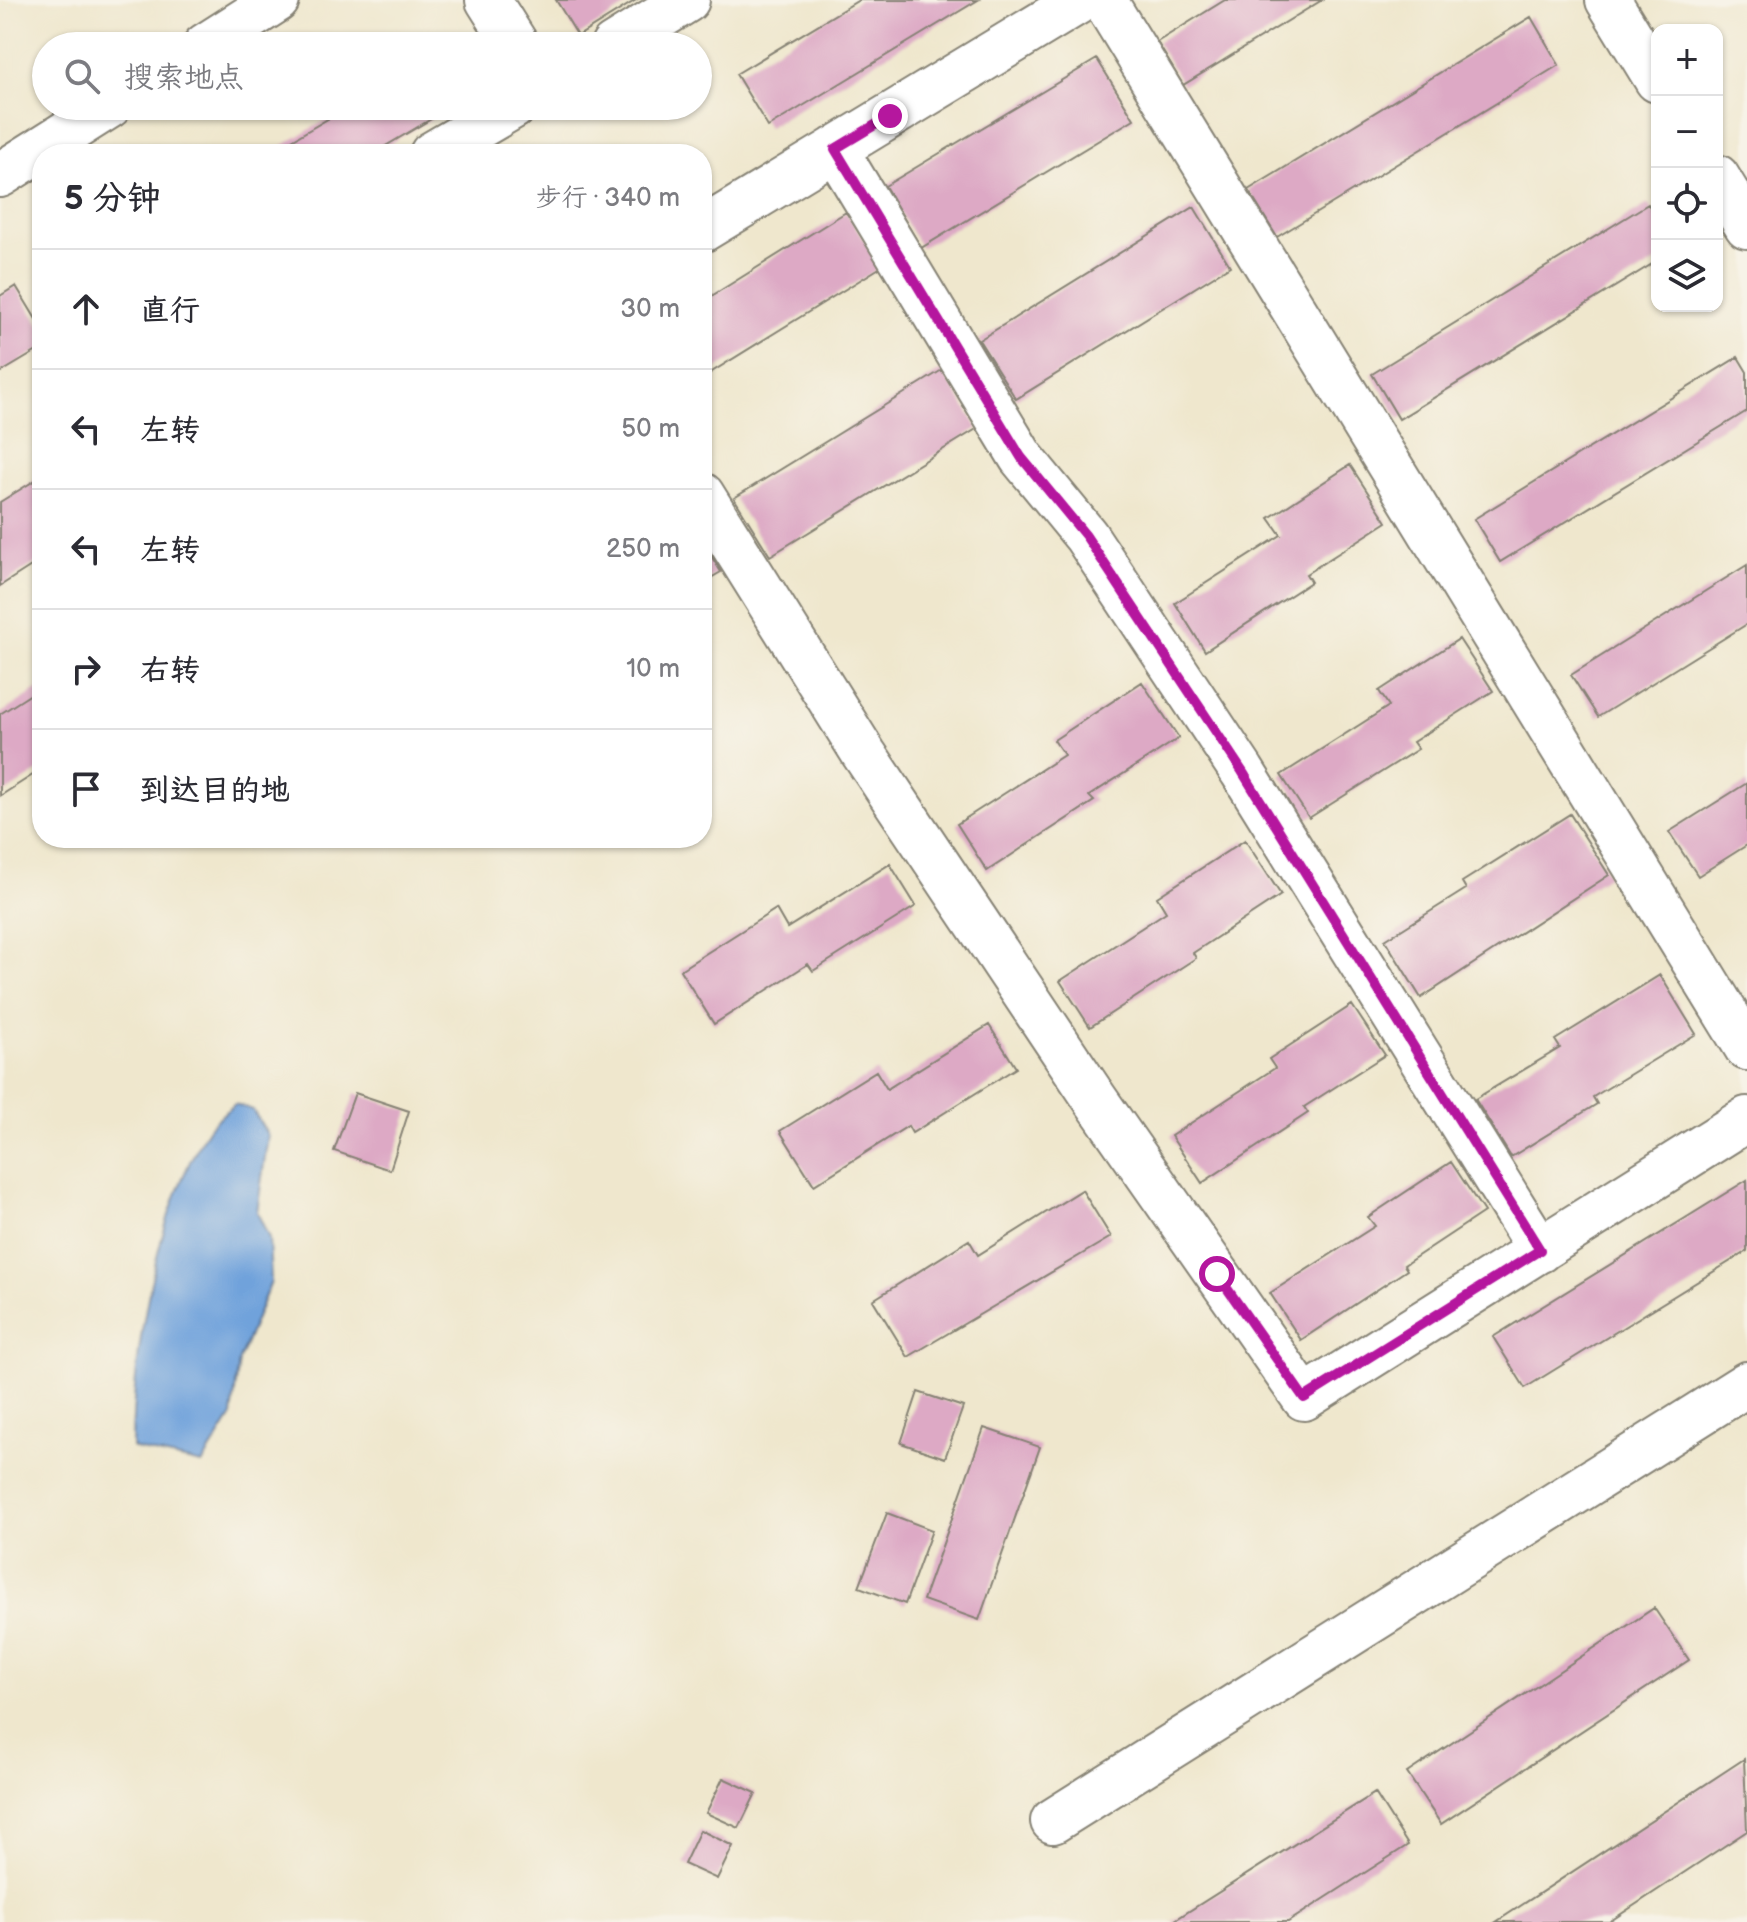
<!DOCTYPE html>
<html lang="zh">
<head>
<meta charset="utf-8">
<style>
  body { margin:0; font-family:"Balsamiq Sans","LXGW WenKai TC",sans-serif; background:#f7f7f7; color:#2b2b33 }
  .controls { position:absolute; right:24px; top:24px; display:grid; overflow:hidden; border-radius:16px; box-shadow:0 2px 6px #0004 }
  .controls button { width:72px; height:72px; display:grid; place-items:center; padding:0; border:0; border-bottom:2px solid #e1e1e2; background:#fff; color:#2b2b33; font:40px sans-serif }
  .stop { position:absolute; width:24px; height:24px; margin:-18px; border:6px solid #b5179e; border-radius:50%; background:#fff }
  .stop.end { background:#b5179e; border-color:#fff; box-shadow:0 2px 8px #0008 }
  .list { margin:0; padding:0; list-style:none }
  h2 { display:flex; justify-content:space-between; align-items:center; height:104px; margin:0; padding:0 32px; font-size:34px }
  h2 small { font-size:26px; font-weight:400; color:#7c7c81 }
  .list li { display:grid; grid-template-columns:52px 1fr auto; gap:24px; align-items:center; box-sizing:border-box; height:120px; padding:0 32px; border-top:2px solid #e1e1e2 }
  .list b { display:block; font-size:30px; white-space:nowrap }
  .list em { font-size:26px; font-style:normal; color:#7c7c81 }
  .icon { flex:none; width:44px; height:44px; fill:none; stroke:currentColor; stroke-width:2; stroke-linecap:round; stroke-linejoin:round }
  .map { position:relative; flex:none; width:1747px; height:1922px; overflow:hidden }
  .search { position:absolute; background:#fff; box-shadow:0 2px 6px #0004; left:32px; top:32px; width:680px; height:88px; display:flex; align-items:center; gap:20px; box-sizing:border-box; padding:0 28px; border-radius:44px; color:#7c7c81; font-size:30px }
  .panel { position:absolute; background:#fff; box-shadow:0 2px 6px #0004; left:32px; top:144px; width:680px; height:704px; border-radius:32px }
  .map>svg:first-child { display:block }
</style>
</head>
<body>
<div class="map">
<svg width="1747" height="1922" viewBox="0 0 1747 1922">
  <rect width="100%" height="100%" fill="#f7f3e8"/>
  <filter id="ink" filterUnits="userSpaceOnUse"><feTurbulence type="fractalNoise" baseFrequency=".0125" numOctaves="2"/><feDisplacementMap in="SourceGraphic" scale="16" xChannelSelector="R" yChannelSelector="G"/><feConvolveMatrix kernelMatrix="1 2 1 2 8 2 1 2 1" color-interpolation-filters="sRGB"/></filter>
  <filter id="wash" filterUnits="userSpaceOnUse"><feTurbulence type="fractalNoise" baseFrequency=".006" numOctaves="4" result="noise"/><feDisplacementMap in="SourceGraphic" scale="32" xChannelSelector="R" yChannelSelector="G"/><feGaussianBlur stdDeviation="1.8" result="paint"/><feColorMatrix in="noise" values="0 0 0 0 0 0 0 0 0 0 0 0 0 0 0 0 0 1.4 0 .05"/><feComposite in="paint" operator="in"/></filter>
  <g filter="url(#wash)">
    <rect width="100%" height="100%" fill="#efe7cd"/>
    <path fill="#70a2db" stroke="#465f7c" stroke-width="2" d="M235,1104l18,6 15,26 -11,76 12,26 2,43 -32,79 -7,56 -30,48 -70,-16c1,-95 24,-238 76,-319 6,-9 18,-17 27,-25z"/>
    <g id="blocks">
      <path fill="#dda9c5" d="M556,0h80l-58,36z
        M859,0h119l-210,127 -32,-53z
        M1225,0h97l-139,85 -26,-43z
        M1531,17l28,48 -282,172 -29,-47z
        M1097,59l37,60 -213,129 -36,-62z
        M350,106h103l-81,48h-104z
        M1648,204l9,14v43l-258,158 -27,-45z
        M1194,207l36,59 -214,133 -37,-59z
        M846,212l35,55 -179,111v-76z
        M16,286l26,43v19l-42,25v-77z
        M1738,357l9,15v39l-247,151 -26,-43z
        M942,370l36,58 -208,128 -36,-58z
        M1350,465l37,57 -81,52 5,8 -106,69 -30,-48 106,-68 -12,-17z
        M42,476v83l-42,27v-84z
        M702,541l19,31 -19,11z
        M1747,565v59l-149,93 -27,-42z
        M1459,639l34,52 -80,51 5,7 -109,69 -28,-43 108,-69 -10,-15z
        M1142,682l37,56 -90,58 5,5 -107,70 -30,-47 107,-69 -10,-15z
        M42,687v82l-42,27v-82z
        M1747,783v62l-49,31 -29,-44z
        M1570,814l39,61 -188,123 -36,-58 81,-51 -4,-7z
        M1245,840l36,55 -88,58 3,5 -106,69 -30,-46 106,-69 -9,-15z
        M890,864l26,42 -103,65 -5,-7 -94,60 -34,-54 96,-61 11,19z
        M1660,975l36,59 -103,63 4,7 -86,53 -36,-58 85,-51 -5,-8z
        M1352,1005l33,50 -81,52 4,6 -106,70 -31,-47 104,-68 -6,-9z
        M989,1025l27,43 -104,65 -4,-7 -94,59 -34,-54 96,-60 11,18z
        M355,1093l54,18 -19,59 -56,-19z
        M1451,1162l33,50 -80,53 3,5 -106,70 -31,-47 105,-67 -7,-9z
        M1747,1180v71l-222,137 -32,-51z
        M1082,1190l29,47 -203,120 -35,-57 96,-60 9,15z
        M918,1392l45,15 -18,51 -44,-15z
        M984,1428l56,19 -61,173 -56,-20z
        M887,1513l45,17 -27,74 -46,-17z
        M1654,1608l35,52 -248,164 -34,-51z
        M1744,1759l3,72 -138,91h-113z
        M723,1778l33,15 -17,35 -33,-15z
        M1375,1793l33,52 -120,77h-116z
        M700,1830l33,16 -16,33 -33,-15z"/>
    </g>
  </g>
  <g filter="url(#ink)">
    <use href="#blocks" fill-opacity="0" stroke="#868274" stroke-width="2"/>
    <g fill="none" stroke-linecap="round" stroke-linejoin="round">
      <defs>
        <path id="minor" d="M488,0l29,46
          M1104,0l643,1048
          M1608,0l49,80
          M205,46l72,-46
          M613,46l74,-46
          M835,149l186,308 65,79 156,235 298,479
          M432,154l82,-48
          M0,175l109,-69
          M1717,177l30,49
          M702,230l379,-230
          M702,495l162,259 231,345 209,299 443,-279
          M1053,1821l694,-437"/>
      </defs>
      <use href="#minor" stroke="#868274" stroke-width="48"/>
      <use href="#minor" stroke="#fff" stroke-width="44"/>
    </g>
  </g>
  <g fill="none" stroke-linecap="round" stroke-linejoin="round" filter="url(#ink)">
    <path stroke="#b5179e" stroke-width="10" d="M890,116l-55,33 186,308 65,79 156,235 298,479 -236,148 -87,-124"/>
  </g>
</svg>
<div class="controls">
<button>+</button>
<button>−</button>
<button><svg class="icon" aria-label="locate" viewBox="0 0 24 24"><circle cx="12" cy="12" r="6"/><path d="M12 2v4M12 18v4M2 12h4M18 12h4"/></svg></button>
<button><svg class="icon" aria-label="layers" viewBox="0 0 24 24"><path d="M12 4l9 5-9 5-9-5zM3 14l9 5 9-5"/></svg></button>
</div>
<div class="stop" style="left:1217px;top:1274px"></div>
<div class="stop end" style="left:890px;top:116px"></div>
<div class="search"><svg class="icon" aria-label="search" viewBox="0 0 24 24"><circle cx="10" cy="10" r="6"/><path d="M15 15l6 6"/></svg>搜索地点</div>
<section class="panel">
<h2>5 分钟<small>步行 · 340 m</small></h2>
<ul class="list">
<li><svg class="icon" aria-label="ahead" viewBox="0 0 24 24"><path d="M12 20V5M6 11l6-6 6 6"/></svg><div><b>直行</b></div><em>30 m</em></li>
<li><svg class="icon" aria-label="left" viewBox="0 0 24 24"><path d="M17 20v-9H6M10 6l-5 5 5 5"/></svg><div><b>左转</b></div><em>50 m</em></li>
<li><svg class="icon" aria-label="left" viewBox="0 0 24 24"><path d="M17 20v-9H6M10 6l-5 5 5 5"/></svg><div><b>左转</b></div><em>250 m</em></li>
<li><svg class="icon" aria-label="right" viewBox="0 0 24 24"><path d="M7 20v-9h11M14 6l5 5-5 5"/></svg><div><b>右转</b></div><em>10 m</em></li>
<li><svg class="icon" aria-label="arrive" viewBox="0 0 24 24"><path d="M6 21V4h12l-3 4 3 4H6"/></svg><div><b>到达目的地</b></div></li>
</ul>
</section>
</div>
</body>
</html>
